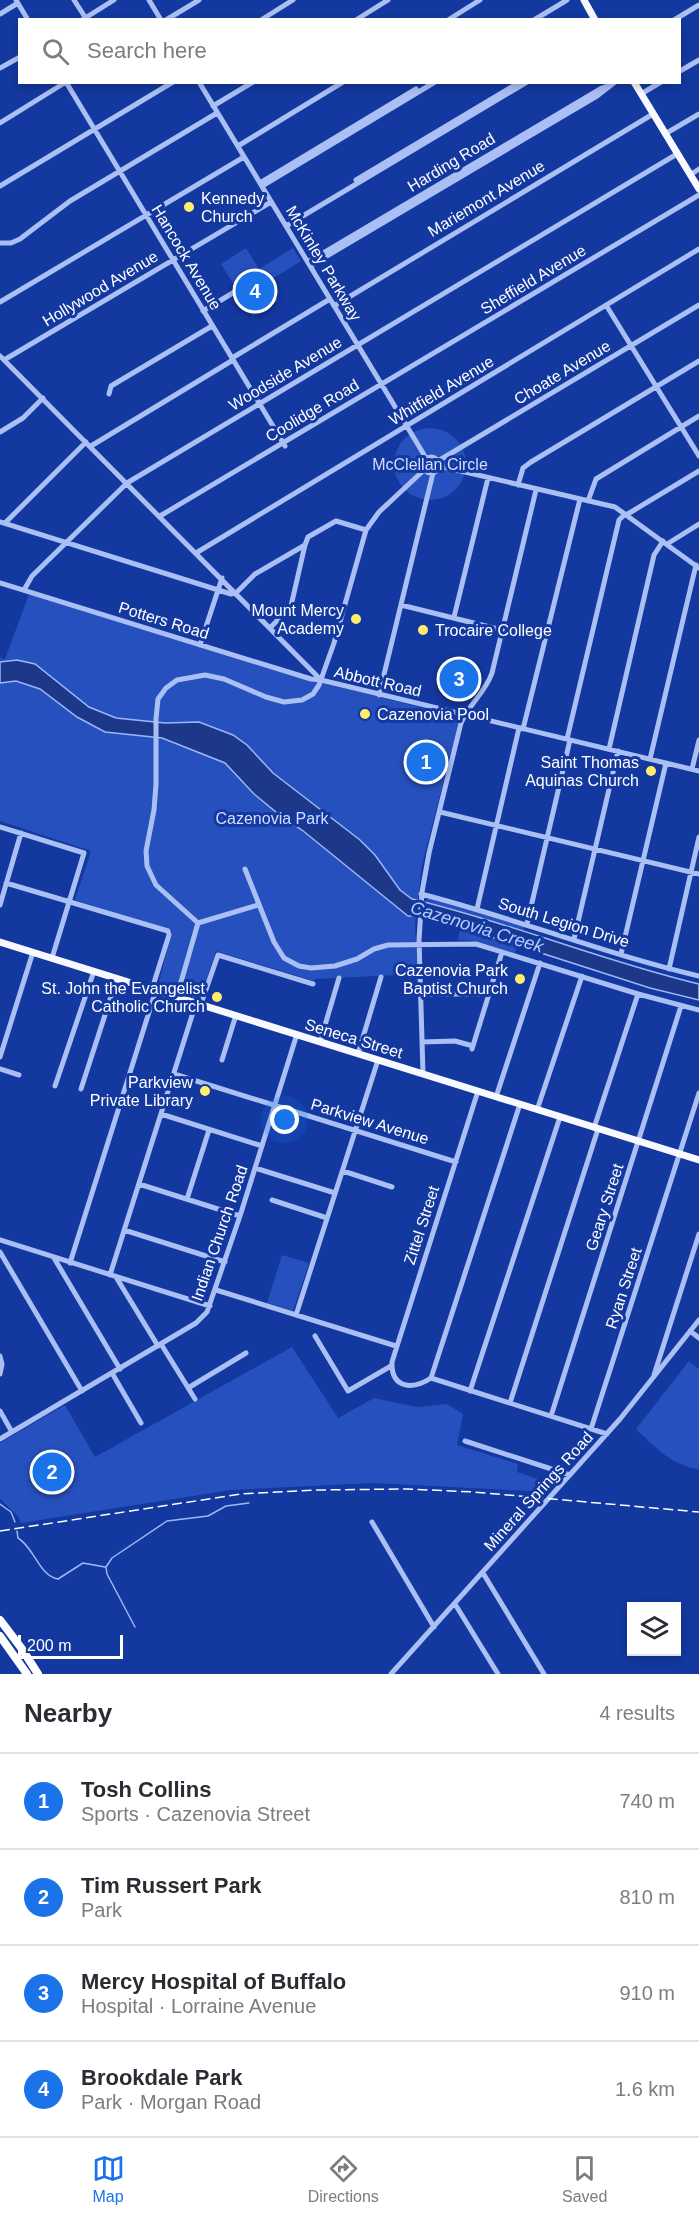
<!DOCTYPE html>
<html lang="en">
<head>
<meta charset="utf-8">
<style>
  body { margin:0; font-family:Helvetica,sans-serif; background:#f2f2f3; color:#2b2b33 }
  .controls { position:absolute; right:18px; bottom:18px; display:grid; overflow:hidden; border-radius:0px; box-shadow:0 3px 9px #0003 }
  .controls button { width:54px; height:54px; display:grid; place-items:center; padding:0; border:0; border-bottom:2px solid #e1e1e2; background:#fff; color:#2b2b33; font:30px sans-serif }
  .scale { position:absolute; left:18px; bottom:15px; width:105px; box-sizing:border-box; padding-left:6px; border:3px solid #fff; border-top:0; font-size:16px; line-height:21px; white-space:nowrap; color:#fff; -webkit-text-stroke:4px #13389f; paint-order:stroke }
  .you { position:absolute; left:285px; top:1120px; width:21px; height:21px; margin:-15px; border:4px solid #fff; border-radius:50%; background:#1a73e8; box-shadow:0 0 0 9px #1a73e833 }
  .badge { display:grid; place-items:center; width:39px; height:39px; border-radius:50%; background:#1a73e8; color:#fff; font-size:20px; font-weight:700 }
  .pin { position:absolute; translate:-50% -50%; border:3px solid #fff; box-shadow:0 2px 6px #0006 }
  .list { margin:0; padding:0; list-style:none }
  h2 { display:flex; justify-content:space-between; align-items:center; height:78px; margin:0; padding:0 24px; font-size:26px }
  h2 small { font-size:20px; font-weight:400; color:#7c7c81 }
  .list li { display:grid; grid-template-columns:39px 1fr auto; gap:18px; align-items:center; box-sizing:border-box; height:96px; padding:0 24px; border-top:2px solid #e1e1e2 }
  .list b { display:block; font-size:22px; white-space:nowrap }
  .list p { margin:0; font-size:20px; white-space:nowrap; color:#7c7c81 }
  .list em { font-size:20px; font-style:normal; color:#7c7c81 }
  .icon { flex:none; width:33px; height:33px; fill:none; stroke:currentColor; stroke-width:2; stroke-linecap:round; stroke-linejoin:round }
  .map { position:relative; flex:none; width:699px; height:1674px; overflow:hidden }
  .search { position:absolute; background:#fff; box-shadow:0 3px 9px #0003; left:18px; right:18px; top:18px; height:66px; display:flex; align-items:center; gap:15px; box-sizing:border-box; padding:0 21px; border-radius:0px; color:#7c7c81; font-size:22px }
  .sheet { height:462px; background:#fff }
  nav { display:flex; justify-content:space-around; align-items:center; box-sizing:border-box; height:84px; border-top:2px solid #e1e1e2; background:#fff; font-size:16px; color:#7c7c81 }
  nav a { display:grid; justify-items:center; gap:3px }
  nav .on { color:#1a73e8 }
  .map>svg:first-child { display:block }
</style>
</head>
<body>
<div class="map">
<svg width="699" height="1674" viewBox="0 0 699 1674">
  <rect width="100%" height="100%" fill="#13389f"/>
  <path fill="#2650bd" d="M246,248l13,21 34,-21 8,13 -34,21 11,19 -25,15 -32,-52z
    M394 464a36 36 0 1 1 72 0a36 36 0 1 1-72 0Z
    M29,594l297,90 134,33 -38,148 -7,60 3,49 -103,5 -1,2 -98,-30 -16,50 -42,-15 14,-55 -97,-31 16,-49 -91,-30v-163l5,1z
    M427,898l98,28 -2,5 -97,-28z
    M460,928l57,19 -2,7 -39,-13 -18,-1z
    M282,1255l27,8 -16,48 -26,-8z
    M292,1347l46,71 36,-20 43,9 30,-3 16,10 -6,31 61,19 -1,8 36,12 -4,8 -176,-9 -142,7 -210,33 -3,-7 -18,-17v-56l65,-38 30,52z
    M689,1361l10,8v100c-27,-3 -44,-22 -63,-40z"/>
  <path fill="#1d3888" stroke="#9cb7f7" stroke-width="1.5" d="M17,660l18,4 54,43 27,11 49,5 34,-1 34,13 14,10 26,28 87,67 15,15 25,35 12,9c97,23 190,62 287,85v16l-49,-12 -224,-72h-18l-106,-86 -20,-13 -28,-23 -29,-31 -63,-25 -57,-6 -28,-15 -37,-28 -24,-8 -16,2v-21z"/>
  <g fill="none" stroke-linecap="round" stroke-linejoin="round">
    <path stroke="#9cb7f7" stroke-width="1.5" d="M0,1504l11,8 4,10
      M17,1531l1,7c16,9 21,38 40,41l25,-16 22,4
      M135,1627l-28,-53 -1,-7 6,-9 55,-37 41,-5 18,-10 23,-3"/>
    <path stroke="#aabff4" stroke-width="5" d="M16,0l12,20
      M74,0l11,17
      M149,0l12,20
      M0,14l18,-11
      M82,20l32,-20
      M166,20l33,-20
      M261,20l32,-20
      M356,20l32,-20
      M448,20l32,-20
      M534,20l33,-20
      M674,20l25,-15
      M0,68l20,-11
      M680,71l19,-11
      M66,82l219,364
      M199,82l227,376
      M641,94l20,-12
      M213,106l40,-24
      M0,123l66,-41
      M665,134l34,-20
      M238,146l105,-64
      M690,175l9,-6
      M356,180l164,-98
      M260,183l156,-94
      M0,186l173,-104
      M262,186l173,-104
      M286,226l241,-144
      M0,243h11l9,-4 50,-38 147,-88
      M308,262l294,-174 6,-2
      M310,266l287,-170 18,-14
      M0,302l244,-145
      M606,305l93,151
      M334,306l319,-192
      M203,311l33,-20
      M0,356l321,324 378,91
      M232,358l98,-59
      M4,360l267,-158
      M109,394l2,-8 101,-60
      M0,432l23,-14 20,-20
      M91,446l142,-86
      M423 465a8 8 0 1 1 16 0a8 8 0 1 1-16 0Z
      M438,461l261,-156
      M439,466l176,41 84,61
      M518,485l5,-17 8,-6 168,-101
      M588,501l8,-22 103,-63
      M626,515l73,-44
      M160,516l539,-321
      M0,522l231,72 5,-1 19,-19 50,-29 3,-8 28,-16 30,9
      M5,523l81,-81
      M667,544l32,-20
      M196,553l503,-304
      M0,583l311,96 10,1
      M24,590l8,-14 95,-93 550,-329
      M401,605l101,25
      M454,617l34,-139
      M270,628l21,-22 14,-61
      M200,645l22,-67
      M379,695l54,-222
      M523,729l57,-230
      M567,739l52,-219 6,-6
      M609,749l45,-194 9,-14
      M650,759l46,-194
      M692,769l7,-29
      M440,812l259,62
      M0,827l84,26 -32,105
      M245,869l29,73 10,16 15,8 12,2 24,-2 22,-7 17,-10 14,-4 88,-1 162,50 61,16
      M6,883l162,48 1,4 -17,54
      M421,894c94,24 184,60 278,82
      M0,905l21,-72
      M477,909l42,-181
      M198,923l-42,-38 -9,-19 -1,-15 8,-41 2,-26v-65l2,-20 8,-11 11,-8 28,-5 19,4 42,18 18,5 18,-2 11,-6 6,-9 15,-42 32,-113 13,-18 45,-42
      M198,923l60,-18
      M527,924l43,-184
      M574,939l44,-188
      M621,954l45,-191
      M669,969l30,-132
      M420,994h69
      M177,996l21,-73
      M201,1004l17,-49 95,29
      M320,1042l19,-64
      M422,1042l33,-1 18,5
      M472,1049l30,-97
      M358,1054l23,-77
      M0,1057l33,-105
      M222,1060l14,-45
      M0,1069l19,6
      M174,1074l282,88
      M423,1074l-4,-134 3,-48 7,-39 32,-130c8,-19 24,-30 31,-50l44,-183
      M55,1086l39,-115
      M81,1089l36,-111
      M496,1097l44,-134
      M537,1110l45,-134
      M161,1114l101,32
      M594,1128l44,-134
      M255,1168l80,25
      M343,1171l49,16
      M139,1184l101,32
      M187,1199l22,-69
      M272,1200l55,18
      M124,1230l101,32
      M0,1240l210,66
      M0,1252l82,139
      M54,1258l66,111
      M70,1263l86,-273
      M110,1275l86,-272
      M116,1277l42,69
      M216,1290l180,56
      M296,1315l82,-255
      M690,1331l9,7
      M315,1336l33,55 43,-25
      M161,1344l34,55
      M0,1356l2,8 -2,10
      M112,1373l29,50
      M654,1375l45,-141
      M431,1378c-18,12 -40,11 -39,-16l86,-271
      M431,1378l89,-274
      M431,1378l176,56
      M188,1388l58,-35
      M470,1391l90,-274
      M510,1403l88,-274
      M0,1411l12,21
      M551,1416l130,-410
      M591,1429l108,-336
      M0,1439l196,-116 11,-11 33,-96 57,-182
      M465,1441l105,34
      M372,1522l62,105
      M483,1573l61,101
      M455,1604l43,70
      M391,1674l229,-255 79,-99"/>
    <path stroke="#f7f9ff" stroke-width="7" d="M584,0l11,20
      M634,82l65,107
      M0,942l699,218"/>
    <path stroke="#fff" stroke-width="8" d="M0,1620l22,29 16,25
      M0,1636l27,38"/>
    <path stroke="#fff" stroke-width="1.5" stroke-dasharray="10 4.5" stroke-linecap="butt" d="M0,1531l241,-37 76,-4 90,-1 67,3 225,20"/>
  </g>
  <g fill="#ffee6d" stroke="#13389f" stroke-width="2">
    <circle cx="189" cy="207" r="6"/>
    <circle cx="356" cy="619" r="6"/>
    <circle cx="423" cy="630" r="6"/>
    <circle cx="365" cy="714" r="6"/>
    <circle cx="651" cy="771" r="6"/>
    <circle cx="520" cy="979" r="6"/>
    <circle cx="217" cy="997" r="6"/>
    <circle cx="205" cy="1091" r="6"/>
  </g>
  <g text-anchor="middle" stroke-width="6" stroke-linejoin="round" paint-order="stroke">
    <g font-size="16" fill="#fff" stroke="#13389f">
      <text transform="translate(451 162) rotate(-31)" y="6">Harding Road</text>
      <text transform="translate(486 198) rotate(-31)" y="6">Mariemont Avenue</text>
      <text transform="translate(187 257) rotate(59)" y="6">Hancock Avenue</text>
      <text transform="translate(324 263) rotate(59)" y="6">McKinley Parkway</text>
      <text transform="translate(533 279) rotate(-31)" y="6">Sheffield Avenue</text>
      <text transform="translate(100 288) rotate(-31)" y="6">Hollywood Avenue</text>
      <text transform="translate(562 372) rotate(-31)" y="6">Choate Avenue</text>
      <text transform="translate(285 373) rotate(-31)" y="6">Woodside Avenue</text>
      <text transform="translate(441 390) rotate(-31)" y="6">Whitfield Avenue</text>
      <text transform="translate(312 410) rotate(-31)" y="6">Coolidge Road</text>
      <text transform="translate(164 620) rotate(17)" y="6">Potters Road</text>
      <text transform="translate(378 681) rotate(13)" y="6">Abbott Road</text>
      <text transform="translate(564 922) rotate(17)" y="6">South Legion Drive</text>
      <text transform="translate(354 1038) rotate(17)" y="6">Seneca Street</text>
      <text transform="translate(370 1121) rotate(17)" y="6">Parkview Avenue</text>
      <text transform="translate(604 1207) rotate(-72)" y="6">Geary Street</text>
      <text transform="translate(421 1225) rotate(-72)" y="6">Zittel Street</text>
      <text transform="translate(219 1233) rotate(-71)" y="6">Indian Church Road</text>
      <text transform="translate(623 1288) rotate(-72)" y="6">Ryan Street</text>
      <text transform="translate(538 1491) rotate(-48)" y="6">Mineral Springs Road</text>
    </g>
    <g font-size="16" fill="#fff" stroke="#13389f" text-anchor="end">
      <text x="201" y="204" text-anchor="start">Kennedy<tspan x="201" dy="18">Church</tspan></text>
      <text x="344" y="616">Mount Mercy<tspan x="344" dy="18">Academy</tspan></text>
      <text x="435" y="636" text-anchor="start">Trocaire College</text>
      <text x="377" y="720" text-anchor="start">Cazenovia Pool</text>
      <text x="639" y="768">Saint Thomas<tspan x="639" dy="18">Aquinas Church</tspan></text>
      <text x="508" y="976">Cazenovia Park<tspan x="508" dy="18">Baptist Church</tspan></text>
      <text x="205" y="994">St. John the Evangelist<tspan x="205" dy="18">Catholic Church</tspan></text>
      <text x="193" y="1088">Parkview<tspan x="193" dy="18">Private Library</tspan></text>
    </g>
    <g font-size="16" fill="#d3dffe" stroke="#13389f">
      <text x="430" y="470">McClellan Circle</text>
      <text x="272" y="824">Cazenovia Park</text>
    </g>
    <g font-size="18" font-style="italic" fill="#b7cafa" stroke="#13389f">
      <text transform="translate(477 927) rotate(17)" y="6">Cazenovia Creek</text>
    </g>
  </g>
</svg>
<div class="controls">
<button><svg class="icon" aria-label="layers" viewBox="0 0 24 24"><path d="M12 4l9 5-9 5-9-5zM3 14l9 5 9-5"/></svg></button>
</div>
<div class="scale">200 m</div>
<div class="you"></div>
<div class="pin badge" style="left:426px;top:762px">1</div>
<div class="pin badge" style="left:52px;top:1472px">2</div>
<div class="pin badge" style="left:459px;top:679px">3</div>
<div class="pin badge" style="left:255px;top:291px">4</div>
<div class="search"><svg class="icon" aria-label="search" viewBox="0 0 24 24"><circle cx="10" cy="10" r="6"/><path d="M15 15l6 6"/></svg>Search here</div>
</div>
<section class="sheet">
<h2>Nearby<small>4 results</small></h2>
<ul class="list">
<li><span class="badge">1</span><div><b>Tosh Collins</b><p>Sports · Cazenovia Street</p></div><em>740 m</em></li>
<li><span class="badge">2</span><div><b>Tim Russert Park</b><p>Park</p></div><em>810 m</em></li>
<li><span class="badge">3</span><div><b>Mercy Hospital of Buffalo</b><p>Hospital · Lorraine Avenue</p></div><em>910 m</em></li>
<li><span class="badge">4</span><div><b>Brookdale Park</b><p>Park · Morgan Road</p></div><em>1.6 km</em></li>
</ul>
</section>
<nav>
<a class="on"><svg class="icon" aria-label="map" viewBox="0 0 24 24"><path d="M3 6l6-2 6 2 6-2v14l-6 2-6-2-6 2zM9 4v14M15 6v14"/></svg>Map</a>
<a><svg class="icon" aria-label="directions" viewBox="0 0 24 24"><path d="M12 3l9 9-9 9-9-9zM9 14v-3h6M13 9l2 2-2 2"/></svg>Directions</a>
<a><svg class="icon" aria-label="saved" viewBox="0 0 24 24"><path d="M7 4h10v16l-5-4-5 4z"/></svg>Saved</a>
</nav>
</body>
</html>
